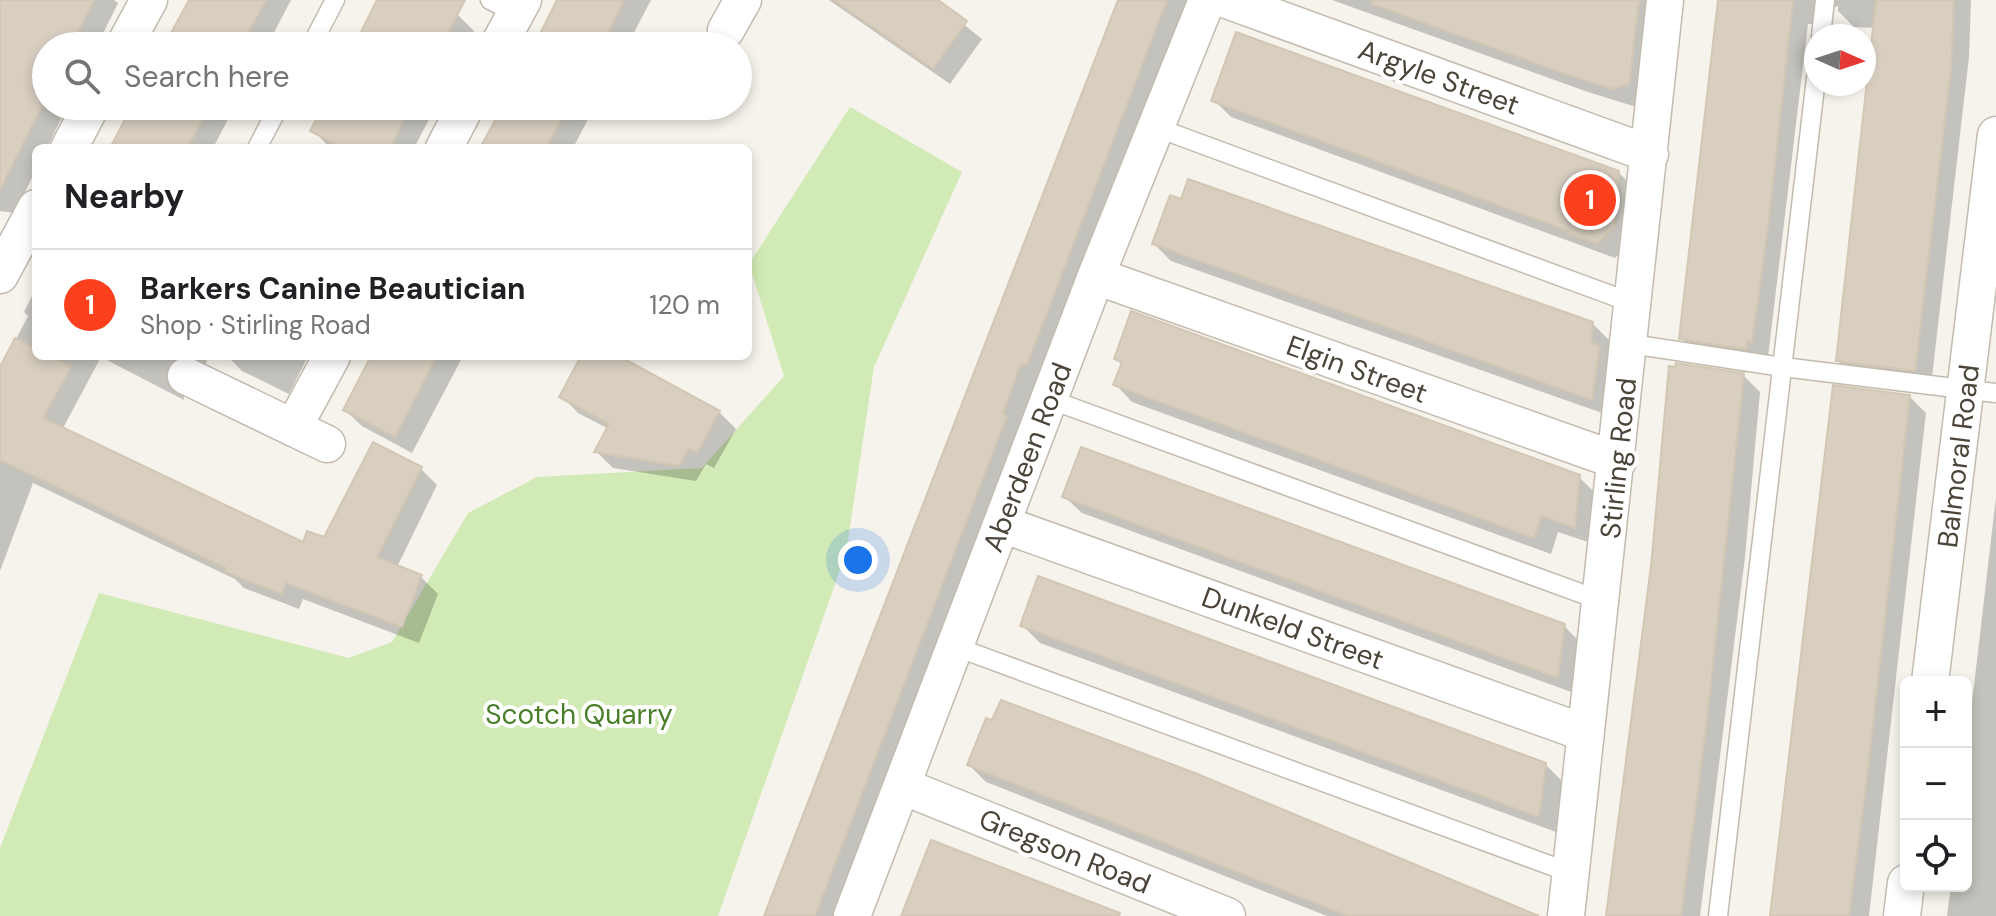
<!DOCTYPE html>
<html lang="en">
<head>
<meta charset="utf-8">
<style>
  body { margin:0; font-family:"DM Sans",sans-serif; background:#f6f6f6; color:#202124 }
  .controls { position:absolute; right:24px; bottom:24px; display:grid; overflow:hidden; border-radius:12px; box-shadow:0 4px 12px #0003 }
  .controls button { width:72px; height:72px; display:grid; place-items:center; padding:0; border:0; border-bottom:2px solid #e0e0e0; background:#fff; color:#202124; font:40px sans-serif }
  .compass { position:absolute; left:1804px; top:24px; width:72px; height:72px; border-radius:50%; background:#fff; box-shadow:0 4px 12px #0003; rotate:93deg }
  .you { position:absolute; left:858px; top:560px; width:28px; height:28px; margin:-20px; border:6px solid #fff; border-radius:50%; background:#1a73e8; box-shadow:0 0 0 12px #1a73e833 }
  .badge { display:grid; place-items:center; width:52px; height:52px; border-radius:50%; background:#fc3f1d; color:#fff; font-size:26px; font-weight:700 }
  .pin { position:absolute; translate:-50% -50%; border:4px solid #fff; box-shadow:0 2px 8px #0006 }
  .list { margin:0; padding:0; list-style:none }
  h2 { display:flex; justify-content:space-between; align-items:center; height:104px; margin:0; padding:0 32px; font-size:34px }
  h2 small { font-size:26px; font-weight:400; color:#757577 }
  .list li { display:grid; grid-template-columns:52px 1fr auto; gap:24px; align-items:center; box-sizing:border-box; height:112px; padding:0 32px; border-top:2px solid #e0e0e0 }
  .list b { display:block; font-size:30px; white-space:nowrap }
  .list p { margin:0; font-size:26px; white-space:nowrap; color:#757577 }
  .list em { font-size:26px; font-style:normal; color:#757577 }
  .icon { flex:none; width:44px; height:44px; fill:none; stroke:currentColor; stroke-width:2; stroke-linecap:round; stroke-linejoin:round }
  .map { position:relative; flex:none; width:1996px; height:916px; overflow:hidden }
  .search { position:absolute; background:#fff; box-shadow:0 4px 12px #0003; left:32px; top:32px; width:720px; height:88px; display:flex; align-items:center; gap:20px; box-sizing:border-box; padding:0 28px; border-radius:44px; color:#757577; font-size:30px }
  .panel { position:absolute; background:#fff; box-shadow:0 4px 12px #0003; left:32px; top:144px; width:720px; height:216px; border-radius:12px }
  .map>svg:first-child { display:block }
</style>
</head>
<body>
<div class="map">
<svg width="1996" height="916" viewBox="0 0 1996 916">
  <rect width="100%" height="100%" fill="#f6f3ec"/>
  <path fill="#d2eab5" d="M850,107l112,65 -88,195 -28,186 -128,363h-718v-68l99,-255 250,65 43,-16 76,-129 69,-36 165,-9 82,-92 -35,-112z"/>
  <path fill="#0003" d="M0,0h114l4,3 -21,43h-51v60h21l-20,42h-11v21l-21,44 -15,-2z
    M190,0h101l-24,46h-102z
    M379,0h52l26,14 17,17 -8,15h-110z
    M561,0h90l-24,46h-90z
    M829,0h104l49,39 -32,45z
    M1119,0h71l-146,380 -7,-2 -200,538h-70z
    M1332,0h326l-11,101 -14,5 -45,-14z
    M1721,0h250l-2,57 -38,329 -77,-9 -16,-16 37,-333 -21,-1 -16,-16v-5l-8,3 -3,16 -19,-1 -40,333 -71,-3 -16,-16z
    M1214,100l404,72 17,17 -5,55 -15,14 -384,-141z
    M133,106h102l-22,42h-102z
    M326,106h110l-22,42h-84l-16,-17z
    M505,106h90l-22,42h-90z
    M1182,201l410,122 17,17 -1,16 8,8 -8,51 -437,-154 -17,-17z
    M36,288v68h167l4,5 -5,10 -19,12 1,17 -83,-43 -39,73 242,115 21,-5 96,-71 16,16 -40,82 24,10 17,17 -19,49 -116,-44 -4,10 -55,-21 -9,-9 -202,-96 -33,88v-201l28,-54 -4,-4z
    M227,356h81l-19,38 -47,-23z
    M374,356h89l-51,97 -50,-27 -17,-16z
    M583,356h32l104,56 17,17 -22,39 -8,-4 -10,17 -83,-13 -17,-17 13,-22 -31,-16 -16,-17z
    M1116,359l463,118 17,17 -5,49 -33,-11 -7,22 -419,-152 -16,-17 7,-19z
    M1743,375l17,17 -15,165 -45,359h-91z
    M1910,397l16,16 -57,503h-98z
    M1065,497l499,129 17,17 -7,50 -492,-180z
    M1996,497v419h-49l4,-30h15v-132z
    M1023,626l522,138 17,17 -6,51 -516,-189z
    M969,765l569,151h-211l-341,-134z"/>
  <path fill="#d8cfc1" stroke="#d3c7b4" stroke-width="2" d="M0,0h94l-23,46h-25v52l-46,92z
    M189,0h77l-25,46h-77z
    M377,0h88l-24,46h-68l-15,-8z
    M557,0h67l-23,46h-67z
    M834,0h104l29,21 -34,48z
    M1118,0h49l-140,365 -6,-2 -18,51 4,2 -192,500h-51z
    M1373,0h266l-10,84 -16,5 -45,-14 -196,-71z
    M1718,0h75l-24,219 -17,123 -5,-1 -1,8 -67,-10z
    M1876,0h78l-3,69 -36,302 -79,-10z
    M1236,32l383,139 -5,56 -16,16 -30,-9 1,-3 -358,-130z
    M132,106h78l-23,42h-77z
    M323,106h88l-21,42h-47l-33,-17z
    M503,106h66l-23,42h-66z
    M1188,179l405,143 -2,20 9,4 -8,54 -440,-156 18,-49 11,4z
    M1131,311l449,164 -5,53 -33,-12 -8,22 -421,-153 9,-23 -8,-3z
    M15,338l21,11v7h14l21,11 -28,51 260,124 4,-11 17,6 49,-95 49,25 -45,90 45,18 -20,52 -116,-44 -4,11 -57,-22 1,-4 -226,-108v-93z
    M371,356h66l-42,81 -52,-27z
    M581,356h38l101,55 -23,42 -8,-5 -10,18 -85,-14 15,-28 -50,-27z
    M1676,363l68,10 -38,356 -25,187h-75l45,-350 18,-200 6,1z
    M1833,385l77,10 -43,383 -18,138h-79z
    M1081,447l484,177 -7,54 -496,-181z
    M1038,576l508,187 -7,54 -519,-191z
    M1001,700l194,73 344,143h-191l-381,-151 19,-47 6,2z
    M931,840l189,73 -1,3h-218z"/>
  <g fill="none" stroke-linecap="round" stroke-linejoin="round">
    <defs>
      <path id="service" d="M490,0l26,13
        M1821,36l4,-36
        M311,46l24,-46
        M1155,127l480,177
        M257,148l22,-42
        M1631,344l152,23 213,26
        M1049,399l553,202
        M956,647l615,226
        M1718,916l98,-838"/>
      <path id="minor" d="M1227,0l423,154
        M726,30l17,-30
        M124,46l25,-46
        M498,46l25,-46
        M69,148l22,-42
        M444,148l22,-42
        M0,275l36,-67
        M1096,276l522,185
        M186,376l141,68
        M293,428l39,-72
        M1002,524l583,209
        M1930,682l66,-547
        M902,786l325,130
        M852,916l244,-640 111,-276
        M1566,916l99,-916
        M1902,916l4,-33"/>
    </defs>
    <use href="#service" stroke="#c2bbae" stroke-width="21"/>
    <use href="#minor" stroke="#c2bbae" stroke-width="39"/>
    <use href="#service" stroke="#fff" stroke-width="18"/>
    <use href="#minor" stroke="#fff" stroke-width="36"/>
  </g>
  <g text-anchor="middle" stroke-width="8" stroke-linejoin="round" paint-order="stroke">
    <g font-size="28" fill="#4b4439" stroke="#fff">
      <text transform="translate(1439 77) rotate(20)" y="10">Argyle Street</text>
      <text transform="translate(1357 369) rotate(20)" y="10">Elgin Street</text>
      <text transform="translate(1958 456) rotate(-83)" y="10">Balmoral Road</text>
      <text transform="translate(1027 457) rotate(-69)" y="10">Aberdeen Road</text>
      <text transform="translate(1618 458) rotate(-84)" y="10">Stirling Road</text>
      <text transform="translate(1293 628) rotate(20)" y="10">Dunkeld Street</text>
      <text transform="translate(1065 851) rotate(22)" y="10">Gregson Road</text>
    </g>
    <g font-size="28" fill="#4a7f2a" stroke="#fff">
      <text x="579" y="724">Scotch Quarry</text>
    </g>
  </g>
</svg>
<div class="controls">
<button>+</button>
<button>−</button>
<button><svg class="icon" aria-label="locate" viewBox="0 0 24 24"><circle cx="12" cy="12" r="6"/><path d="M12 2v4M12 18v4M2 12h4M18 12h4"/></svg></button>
</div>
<svg class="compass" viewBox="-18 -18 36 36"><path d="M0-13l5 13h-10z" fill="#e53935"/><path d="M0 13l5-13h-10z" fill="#757577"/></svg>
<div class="you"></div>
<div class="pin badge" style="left:1590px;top:200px">1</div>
<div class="search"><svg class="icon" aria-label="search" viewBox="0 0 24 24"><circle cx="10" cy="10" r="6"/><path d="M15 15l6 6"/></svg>Search here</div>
<section class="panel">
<h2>Nearby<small></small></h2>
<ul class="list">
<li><span class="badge">1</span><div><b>Barkers Canine Beautician</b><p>Shop · Stirling Road</p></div><em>120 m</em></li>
</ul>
</section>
</div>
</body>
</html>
